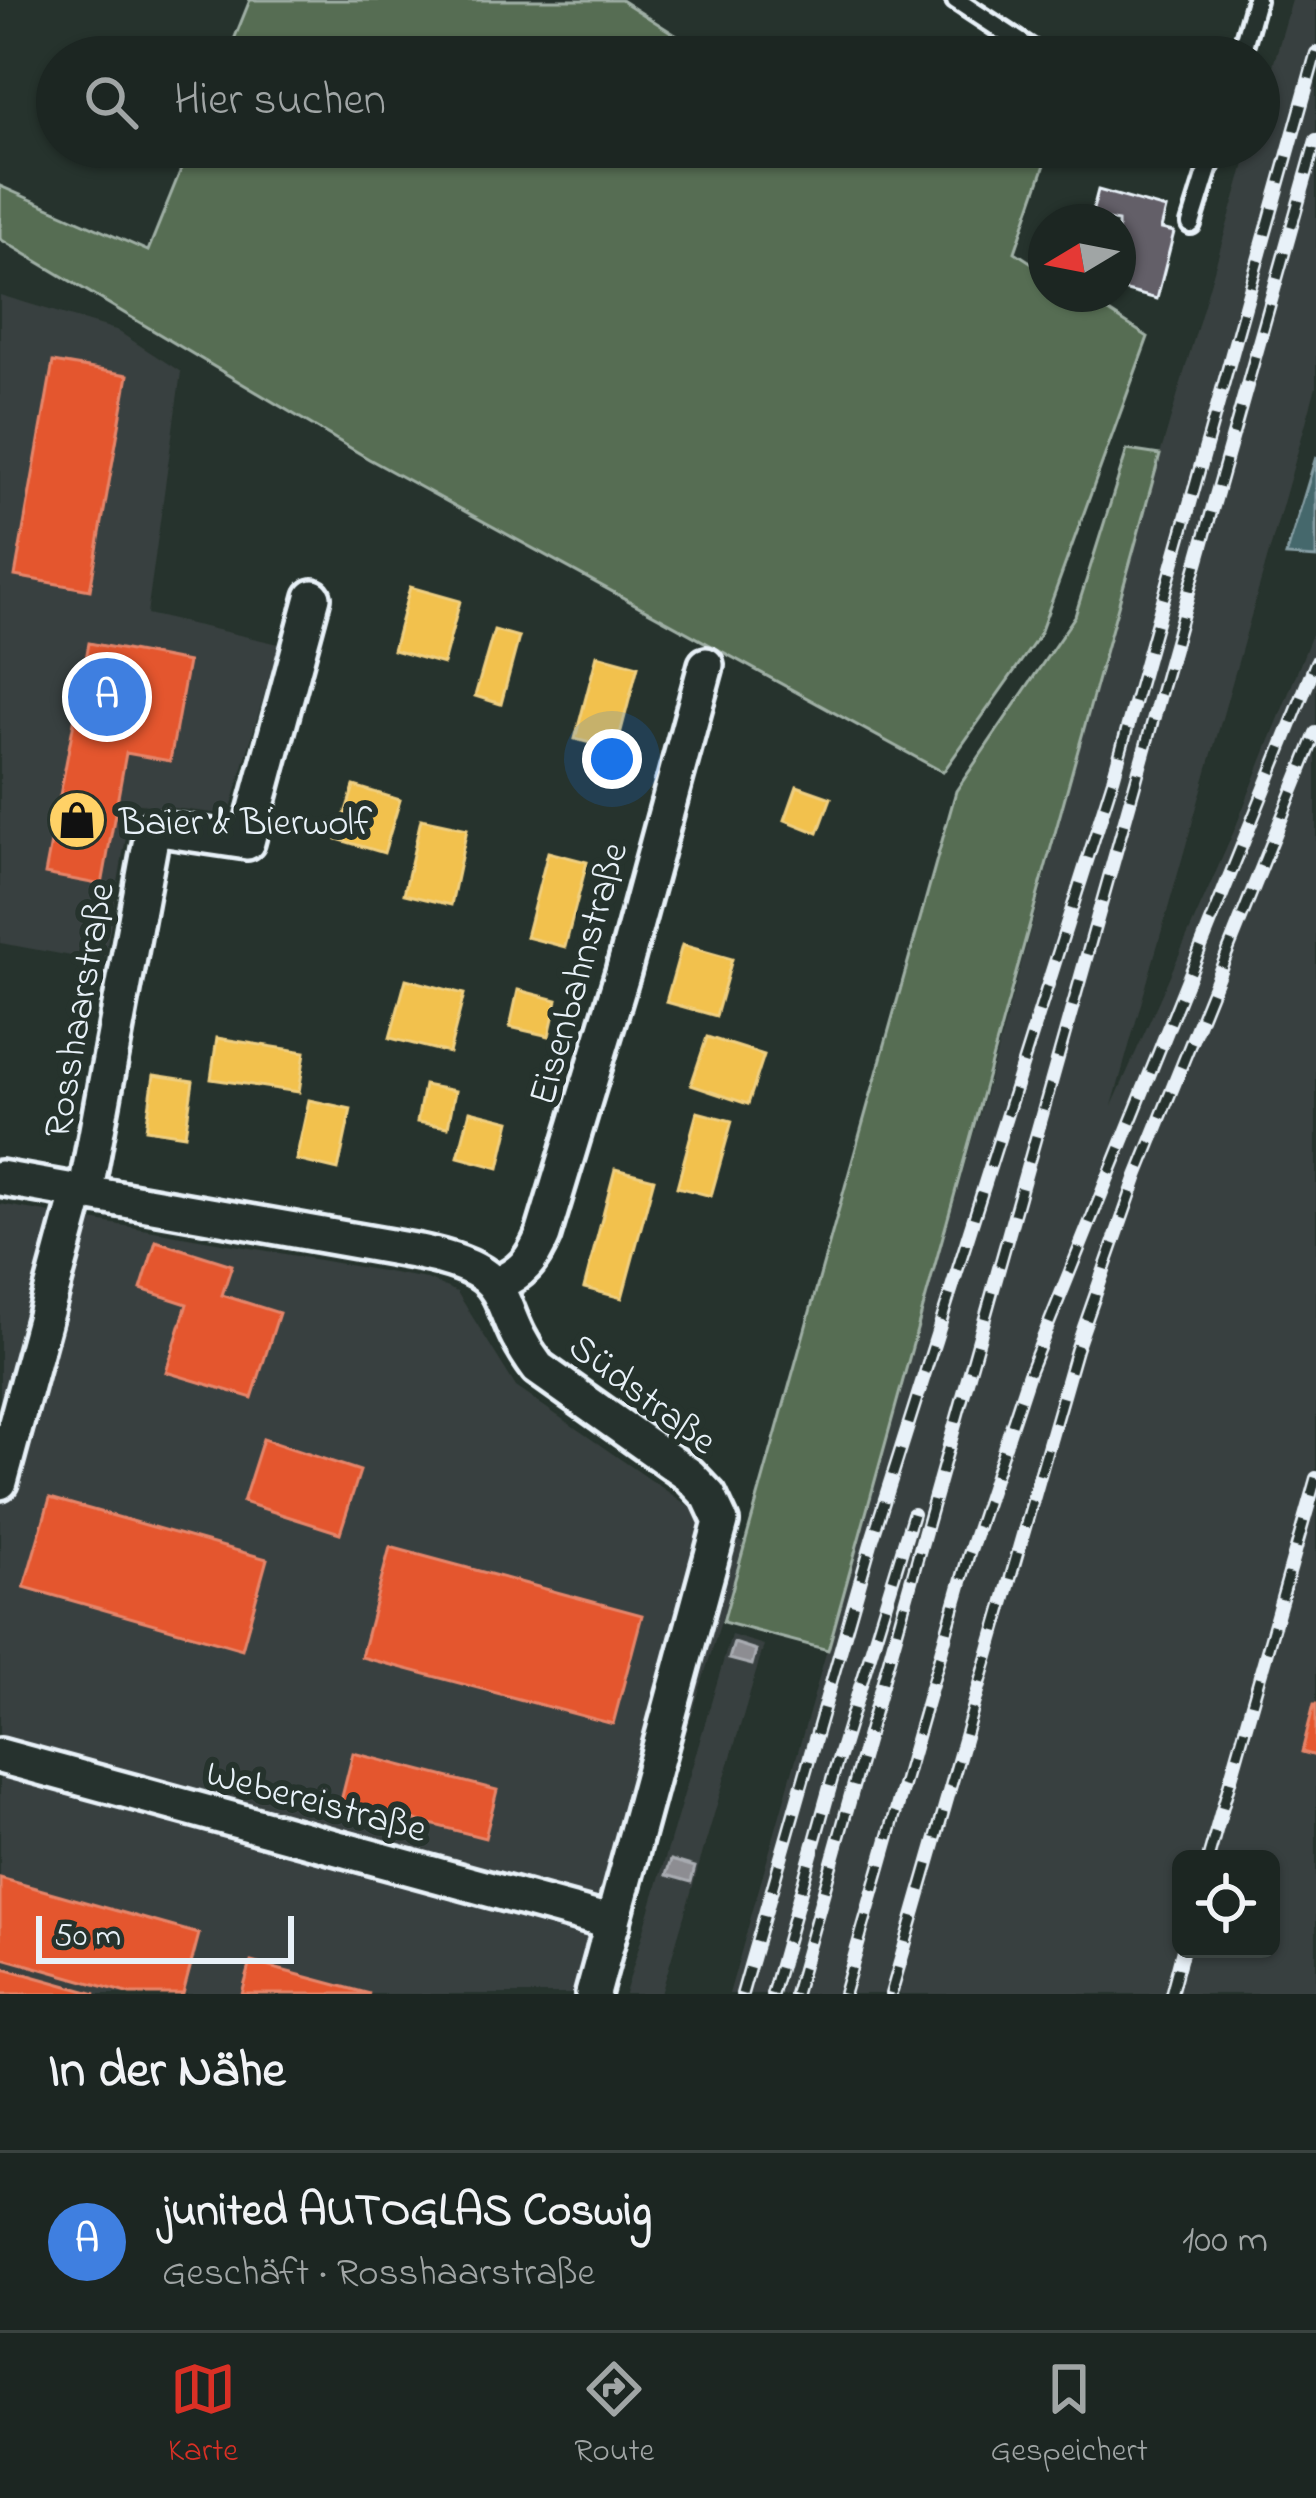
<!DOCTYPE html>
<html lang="de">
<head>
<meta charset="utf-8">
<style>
  body { margin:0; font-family:"Indie Flower",sans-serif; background:#29322f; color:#f1f3f6 }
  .controls { position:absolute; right:36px; bottom:36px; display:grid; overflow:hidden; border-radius:18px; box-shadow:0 3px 9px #0004 }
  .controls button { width:108px; height:108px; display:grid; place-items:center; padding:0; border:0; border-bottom:3px solid #3a4340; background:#1c2622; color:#f1f3f6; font:60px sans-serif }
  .compass { position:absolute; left:1028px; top:204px; width:108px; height:108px; border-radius:50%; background:#1c2622; box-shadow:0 3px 9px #0004; rotate:260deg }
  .scale { position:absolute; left:36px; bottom:30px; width:258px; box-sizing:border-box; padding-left:12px; border:6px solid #e8f1f8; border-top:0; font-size:33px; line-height:42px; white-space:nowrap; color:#e8f1f8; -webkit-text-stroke:9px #26332d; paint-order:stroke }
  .you { position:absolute; left:612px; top:759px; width:42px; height:42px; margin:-30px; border:9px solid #fff; border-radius:50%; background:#1a73e8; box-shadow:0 0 0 18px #1a73e833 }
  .badge { display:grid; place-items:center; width:78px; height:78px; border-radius:50%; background:#d93025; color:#fff; font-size:39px; font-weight:700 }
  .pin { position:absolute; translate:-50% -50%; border:6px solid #fff; box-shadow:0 3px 12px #0006 }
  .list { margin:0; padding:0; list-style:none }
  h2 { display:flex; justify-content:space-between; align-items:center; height:156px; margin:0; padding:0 48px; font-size:51px }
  h2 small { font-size:39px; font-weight:400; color:#a0a5a5 }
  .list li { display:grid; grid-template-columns:78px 1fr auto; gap:36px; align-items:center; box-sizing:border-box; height:180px; padding:0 48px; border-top:3px solid #3a4340 }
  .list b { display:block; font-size:45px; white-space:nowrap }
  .list p { margin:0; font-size:39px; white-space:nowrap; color:#a0a5a5 }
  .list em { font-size:39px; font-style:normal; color:#a0a5a5 }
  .icon { flex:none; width:66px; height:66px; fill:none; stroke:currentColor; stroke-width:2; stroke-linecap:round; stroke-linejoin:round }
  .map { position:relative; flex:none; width:1316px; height:1994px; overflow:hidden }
  .search { position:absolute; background:#1c2622; box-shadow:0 3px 9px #0004; left:36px; right:36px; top:36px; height:132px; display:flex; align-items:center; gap:30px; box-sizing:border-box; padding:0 42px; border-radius:66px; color:#a0a5a5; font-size:45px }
  .sheet { height:336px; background:#1c2622 }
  nav { display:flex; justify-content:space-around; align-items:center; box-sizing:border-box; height:168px; border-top:3px solid #3a4340; background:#1c2622; font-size:33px; color:#a0a5a5 }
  nav a { display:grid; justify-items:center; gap:6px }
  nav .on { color:#d93025 }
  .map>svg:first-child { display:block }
</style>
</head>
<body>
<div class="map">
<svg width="1316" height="1994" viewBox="0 0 1316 1994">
  <rect width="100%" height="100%" fill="#26332d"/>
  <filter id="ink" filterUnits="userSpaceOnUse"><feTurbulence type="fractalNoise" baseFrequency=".00833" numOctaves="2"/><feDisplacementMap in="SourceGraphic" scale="24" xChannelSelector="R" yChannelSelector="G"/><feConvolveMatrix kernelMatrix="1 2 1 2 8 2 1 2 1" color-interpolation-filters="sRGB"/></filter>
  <g filter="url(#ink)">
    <path fill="#38403f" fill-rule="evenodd" d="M1292,0h24v387l-204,719 122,-275 82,-207v1370h-587l271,-953 160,-586 90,-308h9v-33zM1181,1859h90v90h-90z
      M0,295l116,35 65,42 -34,242 132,30 -50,171 -97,-12 -28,159 -104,-19z
      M0,1204l427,75 30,13 59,95 229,158 -141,449h-604z
      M731,1635l33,10 -103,349h-36z"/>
    <path fill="#566d52" stroke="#9fafa5" stroke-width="3" d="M250,0h371l89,57h-483z
      M190,147h861l-36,105 31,20v22h35l67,43 -109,299 -96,136 -574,-313 -369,-220v-53l148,65z
      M1127,450l33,5 -332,1195 -105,-28 233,-831 119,-175z"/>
    <path fill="#45676c" stroke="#869ea4" stroke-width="3" d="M1316,457v101l-30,-2z"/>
    <path fill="#f2c14e" stroke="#efcf81" stroke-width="3" d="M410,587l50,14 -17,63 -50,-14z
      M494,630l25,7 -18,67 -26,-8z
      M597,655l41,11 -22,84 -41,-11z
      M354,786l46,14 -16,53 -47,-14z
      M797,786l34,12 -13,35 -33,-13z
      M421,819l46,10 -16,76 -47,-11z
      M548,852l39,10 -22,85 -39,-10z
      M682,945l50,14 -16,57 -50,-14z
      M406,979l58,15 -15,59 -59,-15z
      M518,990l39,10 -8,36 -39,-9z
      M707,1037l57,18 -16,49 -57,-19z
      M217,1038l88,14 -6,40 -88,-13z
      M154,1075l39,6 -8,54 -39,-6z
      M424,1085l31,6 -7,36 -31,-5z
      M309,1100l42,9 -13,61 -42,-10z
      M470,1111l40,10 -11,47 -41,-11z
      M697,1112l35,9 -21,75 -34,-9z
      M615,1169l39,10 -32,119 -38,-10z"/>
    <path fill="#e4572e" stroke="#e5856b" stroke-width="3" d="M53,362l75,13 -38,215 -75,-14z
      M89,643l99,19 -18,99 -44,-8 -24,132 -57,-11z
      M156,1241l76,24 -10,30 57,18 -27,85 -86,-26 21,-68 -46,-15z
      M263,1439l97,32 -20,62 -97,-31z
      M50,1498l217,61 -25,90 -218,-62z
      M390,1547l252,68 -29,109 -252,-67z
      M1314,1704h2v52l-14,-4z
      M353,1753l144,37 -12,48 -144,-37z
      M0,1878l199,56 -16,60h-53l-130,-37z
      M251,1962l119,32h-128z
      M0,1967l96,27h-96z"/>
    <path fill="#8d8d92" stroke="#a8abb1" stroke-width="3" d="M734,1643l22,7 -4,15 -23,-6z
      M671,1860l24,7 -4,15 -25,-7z"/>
    <path fill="#635e68" stroke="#e8f1f8" stroke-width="3" d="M1098,190l68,19 -5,20 13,3 -17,67 -38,-10 -1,-67 -27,-5z"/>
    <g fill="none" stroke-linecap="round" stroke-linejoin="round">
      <defs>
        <path id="lane" d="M956,0l87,57
          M1240,57l16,-57
          M1191,224l24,-77"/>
        <path id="street" d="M0,1178l419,74c106,22 67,47 119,116l151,107 20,21 12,26 -128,472
          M85,1195l68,-367 94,14 66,-245
          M497,1284c25,-11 35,-23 46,-49l80,-263 83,-307
          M0,1482l78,-288
          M0,1756l613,167"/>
      </defs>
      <use href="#lane" stroke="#e8f1f8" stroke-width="26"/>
      <use href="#street" stroke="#e8f1f8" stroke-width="42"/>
      <use href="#lane" stroke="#26332d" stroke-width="16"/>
      <use href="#street" stroke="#26332d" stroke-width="33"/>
      <defs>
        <path id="rail" d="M1208,1859l108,-381
          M742,1994l130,-454 241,-761 203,-726
          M772,1994l61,-218 80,-262
          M795,1994l521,-1854
          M844,1994l124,-437 61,-184 287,-711
          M891,1994l185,-644 61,-174 179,-443
          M1171,1994l12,-45"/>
      </defs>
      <use href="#rail" stroke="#e8f1f8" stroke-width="14"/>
      <use href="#rail" stroke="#26332d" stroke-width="9" stroke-dasharray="27" stroke-linecap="butt"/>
    </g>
  </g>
  <defs>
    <symbol id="shop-disc" viewBox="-11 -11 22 22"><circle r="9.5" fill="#ffd166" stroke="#26332d"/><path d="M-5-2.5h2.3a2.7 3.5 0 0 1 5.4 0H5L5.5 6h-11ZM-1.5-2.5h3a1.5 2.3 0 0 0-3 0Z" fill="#111"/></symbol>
  </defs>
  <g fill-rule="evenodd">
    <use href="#shop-disc" x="44" y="787" width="66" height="66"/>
  </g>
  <g text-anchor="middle" stroke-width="12" stroke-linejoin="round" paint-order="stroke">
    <g font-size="39" fill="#e8f1f8" stroke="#26332d" text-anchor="start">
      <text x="119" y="834">Baier &amp; Bierwolf</text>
    </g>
    <g font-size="39" fill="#e8f1f8" stroke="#26332d">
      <text transform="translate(576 973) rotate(-74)" y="14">Eisenbahnstraße</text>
      <text transform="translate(77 1010) rotate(-80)" y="14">Rosshaarstraße</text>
      <text transform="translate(644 1392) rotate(37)" y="14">Südstraße</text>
      <text transform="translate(317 1799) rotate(15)" y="14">Webereistraße</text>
    </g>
  </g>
</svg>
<div class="controls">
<button><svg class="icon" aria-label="locate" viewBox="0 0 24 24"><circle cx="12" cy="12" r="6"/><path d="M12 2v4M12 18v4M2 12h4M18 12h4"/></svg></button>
</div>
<svg class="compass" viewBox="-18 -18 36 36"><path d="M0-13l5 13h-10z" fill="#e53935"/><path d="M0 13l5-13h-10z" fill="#a0a5a5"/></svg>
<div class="scale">50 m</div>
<div class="you"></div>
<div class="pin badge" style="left:107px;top:697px;background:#3f7fe0">A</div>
<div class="search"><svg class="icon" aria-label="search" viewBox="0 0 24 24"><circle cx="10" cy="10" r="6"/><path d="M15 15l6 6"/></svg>Hier suchen</div>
</div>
<section class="sheet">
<h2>In der Nähe<small></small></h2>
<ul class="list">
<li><span class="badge" style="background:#3f7fe0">A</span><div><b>junited AUTOGLAS Coswig</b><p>Geschäft · Rosshaarstraße</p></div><em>100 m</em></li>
</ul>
</section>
<nav>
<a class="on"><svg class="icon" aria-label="map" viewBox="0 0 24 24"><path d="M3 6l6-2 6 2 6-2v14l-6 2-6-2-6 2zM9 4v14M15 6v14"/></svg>Karte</a>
<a><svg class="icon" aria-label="directions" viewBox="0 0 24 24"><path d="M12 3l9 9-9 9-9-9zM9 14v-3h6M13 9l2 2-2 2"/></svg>Route</a>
<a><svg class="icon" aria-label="saved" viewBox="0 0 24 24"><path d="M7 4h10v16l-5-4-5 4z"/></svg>Gespeichert</a>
</nav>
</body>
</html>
